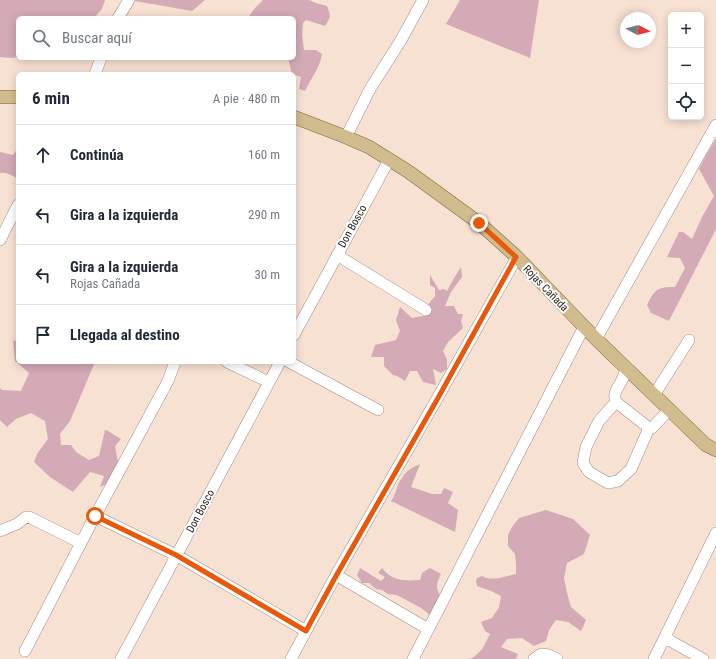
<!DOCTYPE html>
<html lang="es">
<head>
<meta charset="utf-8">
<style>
  body { margin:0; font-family:"Roboto Condensed",sans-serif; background:#f2f2f3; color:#1f2937 }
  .controls { position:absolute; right:12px; top:12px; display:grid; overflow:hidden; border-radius:6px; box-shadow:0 2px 10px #0003 }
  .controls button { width:36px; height:36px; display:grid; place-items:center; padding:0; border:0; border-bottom:1px solid #e0e1e3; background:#fff; color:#1f2937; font:20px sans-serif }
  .compass { position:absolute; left:620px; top:12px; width:36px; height:36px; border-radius:50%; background:#fff; box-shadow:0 2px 10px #0003; rotate:97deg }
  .stop { position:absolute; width:12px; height:12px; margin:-9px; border:3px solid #ea580c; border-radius:50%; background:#fff }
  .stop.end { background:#ea580c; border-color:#fff; box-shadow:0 1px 4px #0008 }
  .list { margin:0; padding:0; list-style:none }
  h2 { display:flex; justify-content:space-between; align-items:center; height:52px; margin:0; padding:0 16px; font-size:17px }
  h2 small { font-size:13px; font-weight:400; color:#747a83 }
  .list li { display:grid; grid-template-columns:26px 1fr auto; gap:12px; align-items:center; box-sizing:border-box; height:60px; padding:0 16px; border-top:1px solid #e0e1e3 }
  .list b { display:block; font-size:15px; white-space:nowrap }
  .list p { margin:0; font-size:13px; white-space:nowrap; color:#747a83 }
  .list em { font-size:13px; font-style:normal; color:#747a83 }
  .icon { flex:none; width:22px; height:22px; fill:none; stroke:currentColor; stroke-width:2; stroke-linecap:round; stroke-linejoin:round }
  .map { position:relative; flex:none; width:716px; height:659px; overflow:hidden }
  .search { position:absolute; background:#fff; box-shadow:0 2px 10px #0003; left:16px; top:16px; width:280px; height:44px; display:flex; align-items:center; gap:10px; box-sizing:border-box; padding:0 14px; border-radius:6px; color:#747a83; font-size:15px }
  .panel { position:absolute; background:#fff; box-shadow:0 2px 10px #0003; left:16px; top:72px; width:280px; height:292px; border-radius:6px }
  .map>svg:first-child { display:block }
</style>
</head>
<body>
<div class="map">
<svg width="716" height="659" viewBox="0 0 716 659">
  <rect width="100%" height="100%" fill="#f7e1d3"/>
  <path fill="#d3aab5" d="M0,0h105l-3,9 -8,9h-76v39l-7,1 -11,-1z
    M135,0h70l-13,11 -57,-10z
    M263,0h46l7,3 11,3c4,11 4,10 -2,20l-19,-6 -3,3 -1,12 2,15h12l6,4c-2,14 -11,24 -17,37l-6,-2 2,-12 -9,-3 -4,-16h6v-40h-46l6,-9z
    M460,0h79l-9,58 -84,-34z
    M716,139v90l-47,92 -18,-8 -4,-8c8,-16 10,-18 28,-18l10,-19 -5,-10 -13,-1 12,-25h4l9,7 10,-22 12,-21 -15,-27 7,-14z
    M18,148v31c-5,-3 -12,-7 -18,-6v-21l13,3z
    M461,267l1,10 -11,15 -6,14h9l4,8h5l-2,7 2,7 -15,14 -5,9 4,9v9l-6,4 -8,-4 3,16 -13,-3 -6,-11h-7l-5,10 -8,-5 -4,-1 -9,-9v-9h-13l4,-12 21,-5 4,-9 -4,-11 4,-13 12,11 16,-3 1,-6 -3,-2 9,-11v-8l-5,-3v-10l9,15 5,-1 3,2 7,-13z
    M13,340l5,2v20h77l-25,59 -10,13 1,11h10l5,7 13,8 10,-4 6,-26 3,1 13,8 -6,7 3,16 -9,21 -9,4 4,-11 -14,-4 -17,20 -23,-15 -16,-15 3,-8 11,-15 -3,-18 -14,-8 -15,6 -9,8 -7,-7v-32l2,2 19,1 8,-18 -14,-12z
    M420,464l-9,23 21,7h9l3,-6 9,4 -5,11 10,7 -3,22 -64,-31c5,-7 6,-17 11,-23 4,-7 11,-11 18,-14z
    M546,510l27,9 17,16 -6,19 -17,9 -3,15 3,15 4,14 15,13 -5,11 -13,-9 -12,-2 -7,10 -3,11 -12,5 -12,-8 -15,1 -6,8 17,7 -2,5h-46c12,-6 14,-14 20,-25l-5,-3 -4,-9 11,-4 7,-11 2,-11 -10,-5 -14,-5 -1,-5 1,-3 5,-2c9,6 24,0 34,-2v-10l-1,-10 -7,-8v-11l4,-8 7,-9z
    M360,568l21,13 4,-4 -7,-4 4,-5c10,13 22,13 38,12l2,-7 8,-5 11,6c-6,12 -5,14 1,25l-12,16 -9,-7 -24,-13 -9,-1 -6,-4 -6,-1 -7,-6h-7l-5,-8z"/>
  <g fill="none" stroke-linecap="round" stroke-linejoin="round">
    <defs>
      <path id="minor" d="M118,18l11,-18
        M95,74l6,-16
        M346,137l24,-48 31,-49 22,-40
        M0,240l18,-35
        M337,255l89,55
        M294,335l95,-175
        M596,339l120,-214
        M175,362l-7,19 -73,135 81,39 130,76
        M227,362l42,20
        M289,362l89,48
        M626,369c-1,3 -2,6 -3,9 -4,9 -11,14 -7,24l33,26h3l17,-18
        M654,395l35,-55
        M616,402l-17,19 -13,26 -3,16 6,9 19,11 10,-2 13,-12 18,-41
        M0,531l17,-7 9,-7h3l52,26
        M336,575l92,54
        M665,638l38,21
        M25,651l70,-135
        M121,659l159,-297
        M291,659l45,-84 102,-178 79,-140
        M413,659l171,-332
        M534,659l7,-5 8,1 8,4
        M654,659l62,-126"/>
      <path id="major" d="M0,97h18
        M294,117l52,20 23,10 40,25 70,51 38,34 79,82 110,106 10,5"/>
    </defs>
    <use href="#minor" stroke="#a28e81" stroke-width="12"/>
    <use href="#major" stroke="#806734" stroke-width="14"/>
    <use href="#minor" stroke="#fff" stroke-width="11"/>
    <use href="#major" stroke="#d1bc8e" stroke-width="13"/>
  </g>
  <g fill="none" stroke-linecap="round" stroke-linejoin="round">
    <path stroke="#ea580c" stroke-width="5" d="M95,516l81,39 130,76 30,-55 102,-178 78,-141 -37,-34"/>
  </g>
  <g text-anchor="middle" stroke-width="4" stroke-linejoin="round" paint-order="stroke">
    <g font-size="11" fill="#241c17" stroke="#fff">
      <text transform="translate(352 226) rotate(-61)" y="4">Don Bosco</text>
      <text transform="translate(546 288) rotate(46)" y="4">Rojas Cañada</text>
      <text transform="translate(200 511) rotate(-62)" y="4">Don Bosco</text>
    </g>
  </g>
</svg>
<div class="controls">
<button>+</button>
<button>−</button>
<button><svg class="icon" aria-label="locate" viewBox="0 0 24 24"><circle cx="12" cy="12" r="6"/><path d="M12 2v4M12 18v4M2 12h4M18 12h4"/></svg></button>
</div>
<svg class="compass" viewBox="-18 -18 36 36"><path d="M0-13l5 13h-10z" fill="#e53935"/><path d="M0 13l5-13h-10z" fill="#747a83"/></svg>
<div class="stop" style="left:95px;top:516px"></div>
<div class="stop end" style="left:479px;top:223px"></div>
<div class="search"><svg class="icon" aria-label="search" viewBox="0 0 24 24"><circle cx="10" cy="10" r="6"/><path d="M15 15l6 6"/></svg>Buscar aquí</div>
<section class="panel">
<h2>6 min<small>A pie · 480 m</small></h2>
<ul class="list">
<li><svg class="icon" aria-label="ahead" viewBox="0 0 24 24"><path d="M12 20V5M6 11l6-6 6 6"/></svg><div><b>Continúa</b></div><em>160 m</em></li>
<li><svg class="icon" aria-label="left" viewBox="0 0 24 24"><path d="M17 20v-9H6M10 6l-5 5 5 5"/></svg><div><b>Gira a la izquierda</b></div><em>290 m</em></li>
<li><svg class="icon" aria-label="left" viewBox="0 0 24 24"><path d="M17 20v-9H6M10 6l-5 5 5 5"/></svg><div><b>Gira a la izquierda</b><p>Rojas Cañada</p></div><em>30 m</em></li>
<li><svg class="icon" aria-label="arrive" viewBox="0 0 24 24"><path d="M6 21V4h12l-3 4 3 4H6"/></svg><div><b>Llegada al destino</b></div></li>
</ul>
</section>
</div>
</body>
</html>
